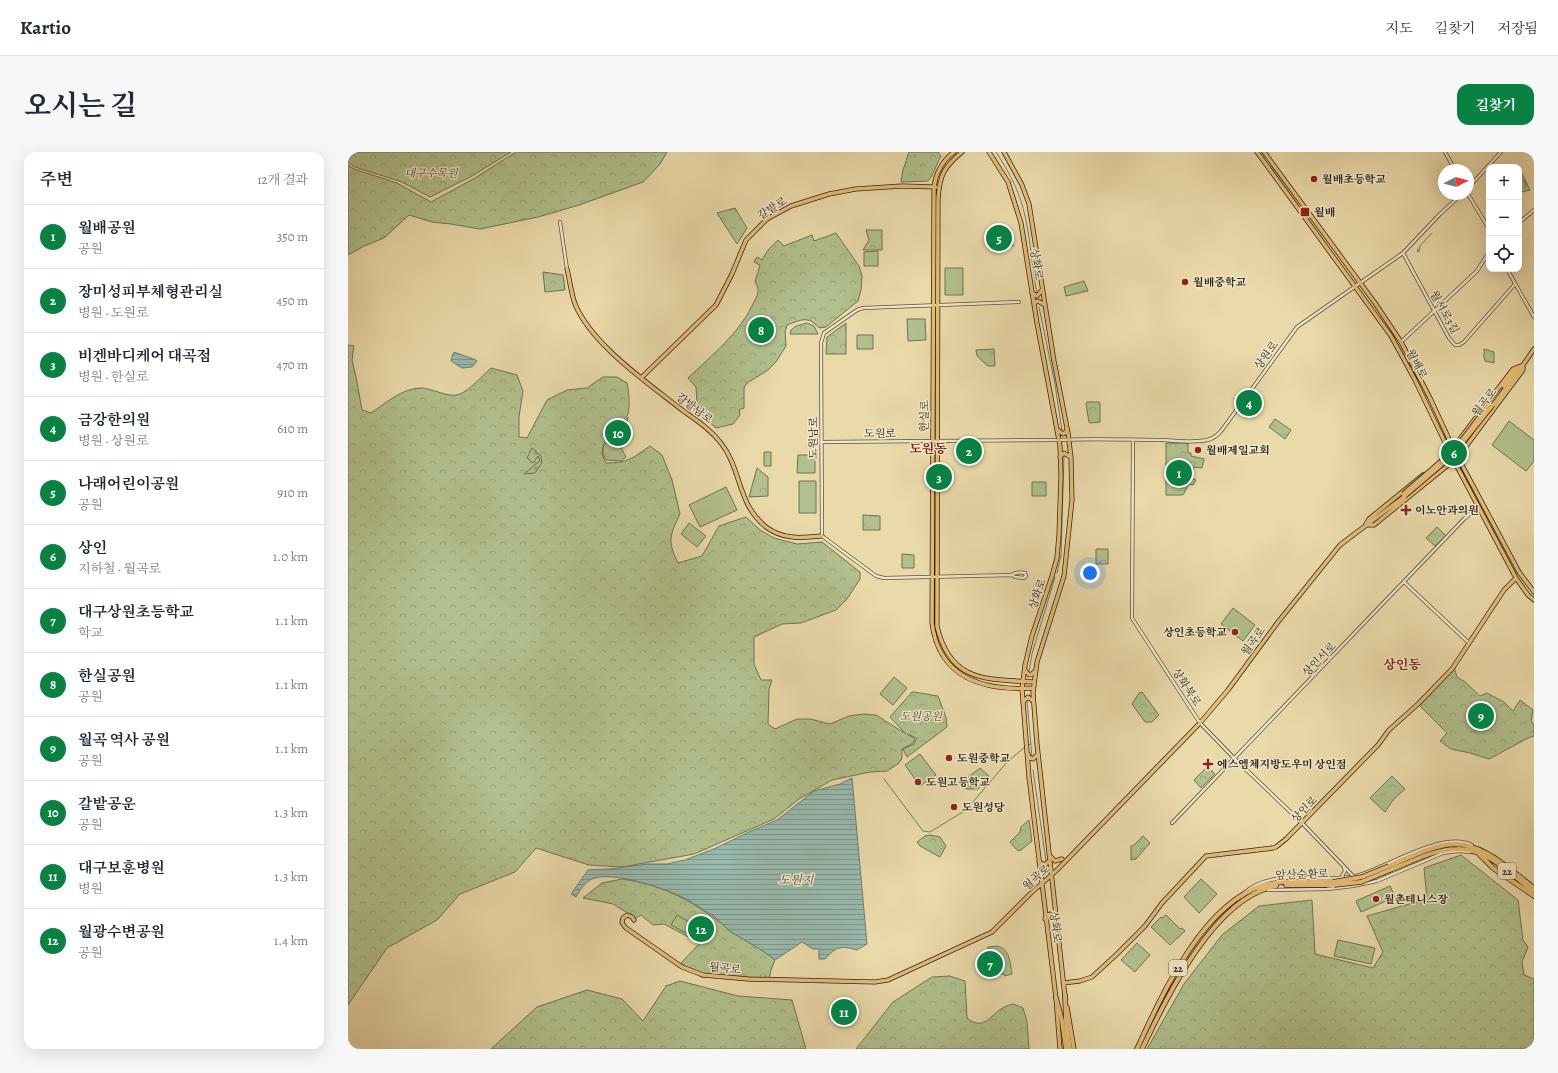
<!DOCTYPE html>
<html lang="ko">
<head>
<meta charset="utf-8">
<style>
  body { margin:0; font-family:Alegreya,"Noto Serif KR",serif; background:#f6f6f7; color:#1f2937 }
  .controls { position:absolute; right:12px; top:12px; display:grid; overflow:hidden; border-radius:8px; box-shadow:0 4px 16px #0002 }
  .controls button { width:36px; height:36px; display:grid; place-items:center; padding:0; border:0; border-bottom:1px solid #e0e1e3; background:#fff; color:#1f2937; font:20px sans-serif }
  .compass { position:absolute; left:1090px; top:12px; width:36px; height:36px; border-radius:50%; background:#fff; box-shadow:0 4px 16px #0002; rotate:83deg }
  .you { position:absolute; left:742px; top:421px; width:14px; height:14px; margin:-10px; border:3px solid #fff; border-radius:50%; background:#1a73e8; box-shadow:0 0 0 6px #1a73e833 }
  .badge { display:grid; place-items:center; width:26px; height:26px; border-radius:50%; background:#0b8043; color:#fff; font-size:13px; font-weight:700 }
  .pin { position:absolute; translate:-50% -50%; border:2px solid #fff; box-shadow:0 1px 4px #0006 }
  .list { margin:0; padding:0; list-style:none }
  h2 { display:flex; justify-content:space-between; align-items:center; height:52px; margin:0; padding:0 16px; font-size:17px }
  h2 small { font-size:13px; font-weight:400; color:#747a83 }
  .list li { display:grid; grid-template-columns:26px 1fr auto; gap:12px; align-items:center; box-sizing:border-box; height:64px; padding:0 16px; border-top:1px solid #e0e1e3 }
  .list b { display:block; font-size:15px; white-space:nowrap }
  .list p { margin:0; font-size:13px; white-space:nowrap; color:#747a83 }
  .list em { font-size:13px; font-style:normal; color:#747a83 }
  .icon { flex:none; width:22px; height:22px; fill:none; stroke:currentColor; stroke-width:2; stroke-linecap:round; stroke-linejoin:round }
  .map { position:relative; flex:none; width:1186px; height:897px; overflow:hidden; border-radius:12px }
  header { display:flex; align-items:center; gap:24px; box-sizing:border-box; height:56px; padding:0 20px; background:#fff; border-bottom:1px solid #e0e1e3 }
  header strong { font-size:19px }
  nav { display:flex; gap:22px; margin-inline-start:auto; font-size:14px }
  .intro { display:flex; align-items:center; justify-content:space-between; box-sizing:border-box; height:96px; padding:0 24px }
  h1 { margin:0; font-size:28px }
  .button { padding:10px 18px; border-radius:12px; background:#0b8043; color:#fff; font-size:14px; font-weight:700 }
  main { display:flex; gap:24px; padding:0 24px }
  aside { flex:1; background:#fff; border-radius:12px; box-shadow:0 4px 16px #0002 }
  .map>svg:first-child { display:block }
</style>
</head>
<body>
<header>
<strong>Kartio</strong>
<nav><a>지도</a><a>길찾기</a><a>저장됨</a></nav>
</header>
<div class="intro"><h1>오시는 길</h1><a class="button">길찾기</a></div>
<main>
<aside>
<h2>주변<small>12개 결과</small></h2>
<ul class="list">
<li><span class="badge">1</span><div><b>월배공원</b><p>공원</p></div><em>350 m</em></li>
<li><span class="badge">2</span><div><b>장미성피부체형관리실</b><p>병원 · 도원로</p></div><em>450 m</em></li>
<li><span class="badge">3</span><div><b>비겐바디케어 대곡점</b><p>병원 · 한실로</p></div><em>470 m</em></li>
<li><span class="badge">4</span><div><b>금강한의원</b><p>병원 · 상원로</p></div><em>610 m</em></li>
<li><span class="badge">5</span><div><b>나래어린이공원</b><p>공원</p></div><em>910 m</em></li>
<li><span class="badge">6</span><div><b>상인</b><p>지하철 · 월곡로</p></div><em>1.0 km</em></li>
<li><span class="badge">7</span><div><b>대구상원초등학교</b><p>학교</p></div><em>1.1 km</em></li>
<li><span class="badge">8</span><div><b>한실공원</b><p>공원</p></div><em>1.1 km</em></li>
<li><span class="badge">9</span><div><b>월곡 역사 공원</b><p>공원</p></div><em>1.1 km</em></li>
<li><span class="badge">10</span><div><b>갈밭공운</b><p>공원</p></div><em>1.3 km</em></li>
<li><span class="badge">11</span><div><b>대구보훈병원</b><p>병원</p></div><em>1.3 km</em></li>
<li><span class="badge">12</span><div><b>월광수변공원</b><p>공원</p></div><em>1.4 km</em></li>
</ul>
</aside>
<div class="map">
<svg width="1186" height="897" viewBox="0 0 1186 897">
  <defs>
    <pattern id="forest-crowns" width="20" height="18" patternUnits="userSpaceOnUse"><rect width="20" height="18" fill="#b1c08d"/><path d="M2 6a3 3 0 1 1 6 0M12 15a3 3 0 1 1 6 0" fill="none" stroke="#98a579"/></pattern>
    <pattern id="cemetery-stones" width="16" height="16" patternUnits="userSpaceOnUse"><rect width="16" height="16" fill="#b1c08d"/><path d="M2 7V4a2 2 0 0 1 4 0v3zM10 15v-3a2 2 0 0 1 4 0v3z" fill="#98a579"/></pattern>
    <pattern id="water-rules" width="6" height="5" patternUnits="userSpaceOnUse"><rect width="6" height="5" fill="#98b9ad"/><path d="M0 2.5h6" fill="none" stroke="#7c968c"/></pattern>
  </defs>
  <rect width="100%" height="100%" fill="#ead9a9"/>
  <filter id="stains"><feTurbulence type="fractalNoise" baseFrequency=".005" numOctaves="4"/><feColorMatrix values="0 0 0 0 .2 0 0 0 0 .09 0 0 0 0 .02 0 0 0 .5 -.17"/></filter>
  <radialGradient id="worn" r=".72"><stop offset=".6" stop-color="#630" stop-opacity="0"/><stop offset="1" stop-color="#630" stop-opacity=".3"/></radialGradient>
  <path fill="url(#forest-crowns)" stroke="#6e7254" d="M0,0h163l-39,24 -42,21 -28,-15 -47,-15 -7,-5z
    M168,0h151l-7,12 -17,18 -64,23 -41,12 -58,12 -29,-5 -19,-2 -23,-7 -25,23 -20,8 -16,9v-90l6,4 43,14 34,19 44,-24z
    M561,0h29l3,4c-5,8 -7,19 -13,25l-27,1 2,-12z
    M1171,20h2l9,18 -8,2 -2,-2z
    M387,56l12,20 -10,16 -20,-31z
    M663,77l2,17h-26v-16z
    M518,78h16v20h-19l6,-10z
    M488,81l23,33 3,10 -1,14 -3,11 -32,26 -7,1c-11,-13 -18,-8 -32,-3l-2,7 1,14 -10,16 -8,8 -21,13 -3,5v20l-5,2 1,5 -7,9 -17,4 -23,-20 4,-6 -1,-15 -8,-9c24,-23 51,-44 65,-74 4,-8 8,-14 2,-22l5,-17 -6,-3 3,-5 5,3 6,-10 10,-10 6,6 28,-11 2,6z
    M195,120l20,3 2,15 -20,2z
    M736,129l4,10 -22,5 -2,-9z
    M459,171l7,3 4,8h-28l1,-4 5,-4z
    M498,171v31h-20l1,-17z
    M0,193l6,1 -2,14 4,17 6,33 9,3c15,-10 30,-24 49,-25 13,0 29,11 40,6 10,-4 22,-18 31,-26l26,7 6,16 -4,26v20l8,1 20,-38 20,-10 20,-2 16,-11h14l10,6c2,10 3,21 1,31 -1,3 -4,5 -6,7 -11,12 -27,25 -16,42 22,0 27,-5 44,-17l12,9 10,25 8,34c-10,21 -13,27 -2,49l24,-7 17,-30 27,-9 14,13 14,8 23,6 25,-2 38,30v7l-13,20 -11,11 -35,13 -19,1 -28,13v27l7,16h11l-3,9 -1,35 7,5 22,-10h13l20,5 19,-8 15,-2 12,1 30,19 -16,-17 22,-25h2l24,4 8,21 1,10 -40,30 -4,-8 11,-5 3,-6 -10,-4 8,5 -2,4 -11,6v9l-3,5 -12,8 -17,1 -38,8 -33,19 -25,20 -80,35 -72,13 -33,-2 -53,-17 -21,24 -55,22 -23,26 -50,28 -39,57z
    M646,197l1,17h-7l-11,-10 -1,-6z
    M1136,197l10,3v11l-9,-2 -1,-4z
    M739,250h12l1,1v19l-10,1 -1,-1 -3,-18z
    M280,265l-2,10 -9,13 9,17 -5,4 -15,-1 -3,-6v-7z
    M927,267l16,11 -6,9 -16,-12z
    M818,291h22v10h3v3l13,3 -2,9 -8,-1 -3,11 5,2 -3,5 -4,-1 -6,11h-17z
    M409,316l11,9v19l-19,1z
    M515,363l17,1v14h-17z
    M1089,375l9,9 -11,10 -9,-8z
    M748,397h12v15h-12z
    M1106,515l3,10 8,5 15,14 7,-3 17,9 9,9 7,-11 13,10 -2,11 3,3v12l-6,2 -39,21 -19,-6 -19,-4 -11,-8 7,-8 -29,-29z
    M794,540l17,23 -7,7h-7l-13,-18 7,-11z
    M859,615l8,7 -14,14 -7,-8z
    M632,616l9,8 -11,13h-12l-3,-5v-3z
    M1044,624l13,13 -12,11 -8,12 -15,-14z
    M681,668l3,21 -11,9 -3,1 -8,-9 10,-10 1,-5z
    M582,683l10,2 6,9 -6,11 -20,-11 -3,-4 8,-6z
    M795,684l7,7 -14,16 -5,1v-14l3,-1z
    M1113,703l57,45 5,40 5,7 -6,15 2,13 10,4v70h-387l37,-65 38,-49 37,-29 53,-6 3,54 58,14 10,-16 -16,-36 60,-17 -3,-31z
    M274,727c39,6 63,18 95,41 6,4 10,10 16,13 14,9 29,16 42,27l-4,10 -2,10 -31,-3h-37l-20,-14 19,-20 -36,-19 -11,1 -12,-10 -5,3 -23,-14 -30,-6 19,-15z
    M990,788l37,8 -4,16 -37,-8z
    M602,824l15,5 2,37c16,13 22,-1 34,-9 3,-2 8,-4 12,-5l10,4 4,14 2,27h-173l37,-47 39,-25z
    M332,829l58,15 54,4 14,49h-315l46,-42 50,-17 35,9 21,22 23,-35z"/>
  <path fill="url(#cemetery-stones)" stroke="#6e7254" d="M184,296l9,8 1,7 -7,10 -11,1 16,-13 -2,-5 -5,7 -6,-5z"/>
  <path fill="#b1c08d" stroke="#6e7254" d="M530,99v15h-14v-14z
    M597,116h18v27h-18z
    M559,167h18l1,21 -18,1z
    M525,183v14h-16v-14z
    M1161,269l25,19v21l-8,10 -34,-26z
    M416,300h7v14h-7z
    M450,303h17v18h-18z
    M451,329h17v32h-17z
    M684,330h14v14h-14z
    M378,335l11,23 -37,17 -11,-22z
    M341,371l17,13 -9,11 -16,-13z
    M554,402l12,1v13h-12z
    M885,456l22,17 -12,16 -22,-17z
    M546,525l13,11 -14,17 -13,-11z
    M572,602l16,21 -16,11 -15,-21z
    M853,727l16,15 -18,19 -15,-16z
    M1042,734l5,11 -34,15 -5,-11z
    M329,763l16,9 -5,10 -17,-9z
    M818,763l14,14 2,-1 3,3 -15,14 -19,-18 10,-10 1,1z
    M789,791l13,12 -15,17 -14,-12z
    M649,794c13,3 13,16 15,28l-7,2 -1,-2h-6l-6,-3c-1,-3 0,-8 -2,-11 -2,-4 -4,-7 -2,-13z"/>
  <path fill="url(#water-rules)" stroke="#6d7d73" d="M106,200l22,8 1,1 -5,6 -10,1 -11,-7 1,-5z
    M504,626l15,166 -10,6c-17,-5 -21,-3 -32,9h-6v-10h-6l-11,-7 -27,18c-13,-11 -28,-18 -42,-27 -7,-4 -12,-11 -18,-16 -9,-6 -19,-12 -29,-18 -18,-10 -75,-29 -94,-20 -8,4 -12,11 -16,18l-5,-3 17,-24 22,-1 37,-5h20l18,-4 31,-12 33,-16 28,-12 37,-29 26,-7z"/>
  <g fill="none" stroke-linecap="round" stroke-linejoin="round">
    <path stroke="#6d7d73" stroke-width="1" d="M648,0c11,17 22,36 27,56 8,28 8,57 14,85
      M1171,27l5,1 2,5 -2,3
      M1070,97l-1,2 2,1 1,-6 12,-13
      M1147,118l2,1 2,-2
      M691,155l16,77 7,47
      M709,421l4,-17 3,-100
      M681,520l3,-18 23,-77
      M679,549l5,56
      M680,593l3,-1
      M685,618l13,91
      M536,627l39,52 7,1 36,-22 42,-49 17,-14"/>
    <defs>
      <path id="minor" d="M1097,0l10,18
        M1120,36l33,-36
        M1120,42l21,35
        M212,70l7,47
        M1171,71l15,-13
        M1055,101l46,85 6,7h4l5,-3 51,-58
        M1159,117l27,48
        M1053,190l76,-71 12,-19
        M785,288l-1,178 68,105 34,35 68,65 53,55
        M473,290l238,-2c35,-2 70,0 105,0 13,1 29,3 43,0 10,-2 15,-10 20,-17l70,-96 106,-74 37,-39 22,-20
        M664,423l3,2 9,1 2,-2 -1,-3c-3,-1 -10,-1 -13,2l-128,3 -8,-2 -54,-40 -1,-193 3,-10 33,-23 6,-2 156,-6
        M1056,430l64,60
        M824,671l292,-304 14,-12
        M993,726l4,-7 -1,-4
        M920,738l59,-1 26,-3 24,-5 66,-28 16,-2 11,1
        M896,741c31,-27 76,-8 112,-17 31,-8 86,-46 116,-31"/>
      <path id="major" d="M606,0c-12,9 -18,20 -20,35l-2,436c7,56 53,68 101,65
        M614,0c-19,16 -22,23 -24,47l-1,427c13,57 50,53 97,56
        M641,0l19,30 13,41 16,100 23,123 1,30 -2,59 -2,23 -5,18 -20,60 -7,29 -3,24 7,88 27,221 4,51
        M656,0l18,33 7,19 25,157 14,72 3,25 1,42 -8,76 -27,86 -4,31 4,51 28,253
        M909,0l134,184 23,42 38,79 64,121 12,17 6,5
        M916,0l111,151 26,39 29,56 25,54 64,120 15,20
        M219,117c3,12 4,24 8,35 17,41 73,79 107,106 14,10 28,19 39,33 21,27 16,61 45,84 17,13 36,11 56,9
        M684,141l5,3 5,-6
        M686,153l1,-3 3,-1 7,4
        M293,226l75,-73 16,-31 14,-34 21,-21 24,-13 38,-12 27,-5 46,-3 34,1
        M1155,234l14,-17
        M1145,253l29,-39
        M710,278l5,4 3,-2 1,-3
        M1105,296l60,-79 10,-4 11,-16
        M712,305l4,-4 6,4
        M1018,372l3,-5 54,-44
        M1019,373h7l84,-68 65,-87v-5
        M677,518l4,5 3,-1 3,-3
        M675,550l5,-5 5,4
        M680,602l1,3 4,2 5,-5
        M702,704l5,5 7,-2
        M691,710l6,3 5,-5
        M697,767l1,-3 4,-2 5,3
        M286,768l-2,-3 -5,-2 -4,3 -1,5 4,5 56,39 21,8 45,4 127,3 13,-2 104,-48 38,-38 27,-24 143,-147 28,-33 50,-68 62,-77 65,-49
        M715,831l17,-2 12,-4 25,-23 28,-28 17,-23 44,-47 67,-8 3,-1 10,-8 92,-94 11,-15 29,-26 34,-35 52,-79 12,-12
        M719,855l7,42"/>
      <path id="highway" d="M1131,702l14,14 41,28
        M1041,714c18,-7 37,-18 57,-21 34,-6 63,24 88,43
        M1042,718c21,-8 44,-21 67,-21 30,-1 55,26 77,43
        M938,733h48
        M717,843l1,25 4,29
        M708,846l6,23 4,28
        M789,897c25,-54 65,-145 127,-164 20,-5 49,-4 69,-3
        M794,897c25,-52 72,-152 134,-163"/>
    </defs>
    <use href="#minor" stroke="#5c503e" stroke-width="4"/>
    <use href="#major" stroke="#2c231b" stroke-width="5"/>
    <use href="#highway" stroke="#2c231b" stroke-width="5.5"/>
    <use href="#minor" stroke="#f1e6c7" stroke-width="2.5"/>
    <use href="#major" stroke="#e5bc74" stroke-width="3.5"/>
    <use href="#highway" stroke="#e5bc74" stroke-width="4"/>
    <defs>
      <path id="major-bridge" d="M1055,342l52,-45 35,-46
        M1057,344l47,-40 41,-51"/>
      <path id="highway-bridge" d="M985,730l29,-5 27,-11
        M986,733l27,-3 29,-12"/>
    </defs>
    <use href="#major-bridge" stroke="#2c231b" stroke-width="5" stroke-linecap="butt"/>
    <use href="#highway-bridge" stroke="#2c231b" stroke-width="5.5" stroke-linecap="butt"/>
    <use href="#major-bridge" stroke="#e5bc74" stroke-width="3.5"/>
    <use href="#highway-bridge" stroke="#e5bc74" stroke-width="4"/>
  </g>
  <g fill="#8f2418" stroke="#f1e6c7" stroke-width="1.5">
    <circle cx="966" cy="27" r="4"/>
    <rect x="952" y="55" width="10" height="10" rx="2"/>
    <circle cx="837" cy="130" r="4"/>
    <circle cx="850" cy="298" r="4"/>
    <path d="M1056 352h4v4h4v4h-4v4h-4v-4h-4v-4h4z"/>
    <circle cx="887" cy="480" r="4"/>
    <circle cx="601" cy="606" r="4"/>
    <path d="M858 606h4v4h4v4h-4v4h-4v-4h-4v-4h4z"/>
    <circle cx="570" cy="630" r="4"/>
    <circle cx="606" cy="655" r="4"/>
    <circle cx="1028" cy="747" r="4"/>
  </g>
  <g text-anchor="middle" stroke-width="3" stroke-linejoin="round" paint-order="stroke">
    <g fill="#f1e6c7" stroke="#675e4f" stroke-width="1">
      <rect x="1150" y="711" width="18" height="16" rx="3"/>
      <rect x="821" y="808" width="18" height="16" rx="3"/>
    </g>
    <g font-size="10" font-weight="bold" fill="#2c231b">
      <text x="1159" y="723">22</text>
      <text x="830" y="820">22</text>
    </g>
    <g font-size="11" font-style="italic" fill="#4d4a38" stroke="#f1e6c7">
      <text x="83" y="25">대구수목원</text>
      <text x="573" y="568">도원공원</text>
    </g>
    <g font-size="11" font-weight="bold" fill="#2c231b" stroke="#f1e6c7" text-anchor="start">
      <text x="974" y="31">월배초등학교</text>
      <text x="966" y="64">월배</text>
      <text x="845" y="134">월배중학교</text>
      <text x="858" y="302">월배제일교회</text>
      <text x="1067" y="362">이노안과의원</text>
      <text x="879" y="484" text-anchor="end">상인초등학교</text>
      <text x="609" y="610">도원중학교</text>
      <text x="869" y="616">에스엠체지방도우미 상인점</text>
      <text x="578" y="634">도원고등학교</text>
      <text x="614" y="659">도원성당</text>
      <text x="1036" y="751">월촌테니스장</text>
    </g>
    <g font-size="11" fill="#2c231b" stroke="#f1e6c7">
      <text transform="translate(424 56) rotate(-32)" y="4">갈밭로</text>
      <text transform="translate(689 112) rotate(81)" y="4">상화로</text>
      <text transform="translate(1097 160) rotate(61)" y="4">월서로3길</text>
      <text transform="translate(918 203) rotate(-54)" y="4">상원로</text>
      <text transform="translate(1069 212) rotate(62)" y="4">월배로</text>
      <text transform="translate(1136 250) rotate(-53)" y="4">월곡로</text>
      <text transform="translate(347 256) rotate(37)" y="4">갈밭남로</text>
      <text transform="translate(576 264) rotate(-89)" y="4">한실로</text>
      <text x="532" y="285">도원로</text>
      <text transform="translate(465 286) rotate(-90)" y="4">도원남로</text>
      <text transform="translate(689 442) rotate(-71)" y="4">상화로</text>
      <text transform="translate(905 489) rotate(-54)" y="4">월곡로</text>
      <text transform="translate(971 507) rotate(-46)" y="4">상인서로</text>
      <text transform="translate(839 535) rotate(57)" y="4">상화북로</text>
      <text transform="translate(956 657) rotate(-46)" y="4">상인로</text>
      <text transform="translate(954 722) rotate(-2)" y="4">앞산순환로</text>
      <text transform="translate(688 725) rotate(-42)" y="4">월곡로</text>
      <text transform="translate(708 775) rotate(83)" y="4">상화로</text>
      <text transform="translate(377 816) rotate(5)" y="4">월곡로</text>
    </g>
    <g font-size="12" font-style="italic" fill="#4c5047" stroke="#f1e6c7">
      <text x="448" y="732">도원지</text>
    </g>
    <g font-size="13" font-weight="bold" fill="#7a1f14" stroke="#f1e6c7">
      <text x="580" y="301">도원동</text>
      <text x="1054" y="517">상인동</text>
    </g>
  </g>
  <rect width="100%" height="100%" filter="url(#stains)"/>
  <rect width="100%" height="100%" fill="url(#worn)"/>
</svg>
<div class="controls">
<button>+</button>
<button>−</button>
<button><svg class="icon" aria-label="locate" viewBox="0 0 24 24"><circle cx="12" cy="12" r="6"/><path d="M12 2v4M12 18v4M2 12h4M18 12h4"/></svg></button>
</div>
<svg class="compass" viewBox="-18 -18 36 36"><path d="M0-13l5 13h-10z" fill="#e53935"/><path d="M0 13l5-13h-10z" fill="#747a83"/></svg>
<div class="you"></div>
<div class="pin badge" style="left:831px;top:321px">1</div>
<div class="pin badge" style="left:621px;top:299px">2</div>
<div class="pin badge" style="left:591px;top:325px">3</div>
<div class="pin badge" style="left:901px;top:251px">4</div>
<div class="pin badge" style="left:651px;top:86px">5</div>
<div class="pin badge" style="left:1106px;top:301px">6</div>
<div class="pin badge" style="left:642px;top:812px">7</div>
<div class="pin badge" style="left:413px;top:178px">8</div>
<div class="pin badge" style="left:1133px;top:564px">9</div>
<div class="pin badge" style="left:270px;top:281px">10</div>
<div class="pin badge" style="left:496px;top:860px">11</div>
<div class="pin badge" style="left:353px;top:777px">12</div>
</div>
</main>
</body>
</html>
